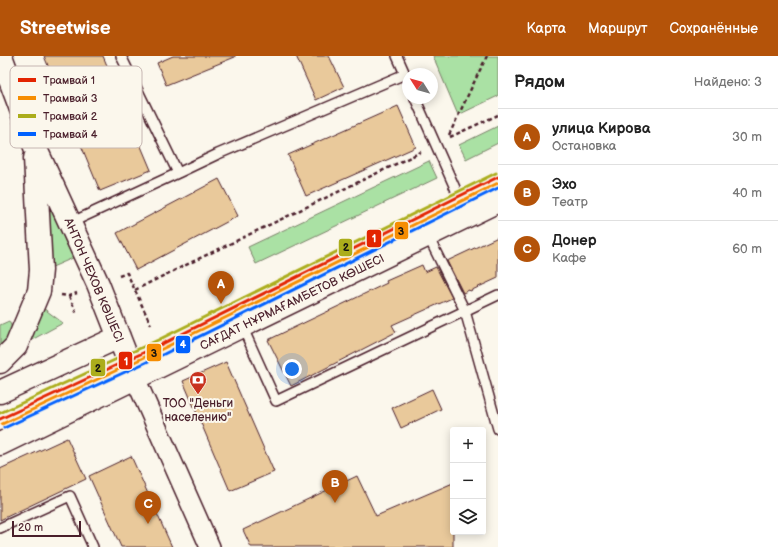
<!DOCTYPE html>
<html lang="ru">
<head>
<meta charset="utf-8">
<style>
  body { margin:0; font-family:"Balsamiq Sans",sans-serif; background:#f2f2f2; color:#222 }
  .controls { position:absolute; right:12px; bottom:12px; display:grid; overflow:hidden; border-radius:4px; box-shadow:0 2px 10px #0003 }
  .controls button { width:36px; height:36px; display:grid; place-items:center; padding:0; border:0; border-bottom:1px solid #e0e0e0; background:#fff; color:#222; font:20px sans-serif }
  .compass { position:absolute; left:402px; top:12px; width:36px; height:36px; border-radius:50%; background:#fff; box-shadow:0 2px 10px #0003; rotate:307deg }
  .scale { position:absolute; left:12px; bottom:10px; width:69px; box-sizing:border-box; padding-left:4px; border:2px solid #4a1f2b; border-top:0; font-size:11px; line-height:14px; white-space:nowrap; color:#4a1f2b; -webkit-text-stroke:3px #fbf7ec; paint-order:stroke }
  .you { position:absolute; left:292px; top:313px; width:14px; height:14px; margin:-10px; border:3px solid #fff; border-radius:50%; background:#1a73e8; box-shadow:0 0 0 6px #1a73e833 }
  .badge { display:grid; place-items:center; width:26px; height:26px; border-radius:50%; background:#b45309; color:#fff; font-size:13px; font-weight:700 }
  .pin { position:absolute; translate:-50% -33px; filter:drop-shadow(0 1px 2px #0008) }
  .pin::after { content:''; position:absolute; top:21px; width:14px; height:12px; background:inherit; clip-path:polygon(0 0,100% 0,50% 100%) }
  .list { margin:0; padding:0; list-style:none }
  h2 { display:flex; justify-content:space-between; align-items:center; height:52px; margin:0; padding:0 16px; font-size:17px }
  h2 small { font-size:13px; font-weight:400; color:#767676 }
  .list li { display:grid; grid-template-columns:26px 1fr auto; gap:12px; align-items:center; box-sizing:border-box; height:56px; padding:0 16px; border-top:1px solid #e0e0e0 }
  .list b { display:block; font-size:15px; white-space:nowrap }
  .list p { margin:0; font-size:13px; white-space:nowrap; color:#767676 }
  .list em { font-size:13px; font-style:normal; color:#767676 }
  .icon { flex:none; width:22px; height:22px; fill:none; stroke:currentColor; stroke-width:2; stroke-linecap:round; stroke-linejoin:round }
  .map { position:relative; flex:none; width:498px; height:491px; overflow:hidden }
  header { display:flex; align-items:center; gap:24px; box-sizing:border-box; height:56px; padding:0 20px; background:#b45309; color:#fff }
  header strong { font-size:19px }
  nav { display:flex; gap:22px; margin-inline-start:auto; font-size:14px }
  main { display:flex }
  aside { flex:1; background:#fff }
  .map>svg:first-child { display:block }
</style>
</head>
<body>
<header>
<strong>Streetwise</strong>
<nav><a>Карта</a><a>Маршрут</a><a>Сохранённые</a></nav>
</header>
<main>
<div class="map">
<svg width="498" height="491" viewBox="0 0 498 491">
  <rect width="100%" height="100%" fill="#fbf7ec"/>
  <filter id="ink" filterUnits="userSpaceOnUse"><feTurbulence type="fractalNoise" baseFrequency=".025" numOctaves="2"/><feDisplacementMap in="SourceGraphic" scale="8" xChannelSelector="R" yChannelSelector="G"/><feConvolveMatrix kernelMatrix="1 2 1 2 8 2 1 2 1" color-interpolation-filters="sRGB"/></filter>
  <g filter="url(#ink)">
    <path fill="#aae1a4" stroke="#7a8068" d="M433,0h65v40l-40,19z
      M498,70v17l-32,16 -7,-14z
      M429,105l8,17 -181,86 -8,-17z
      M45,140l28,62 -23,10z
      M43,252l20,15 -39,21z
      M9,265l8,18 -17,7v-21z"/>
    <path fill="#e9c99b" stroke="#4a1f2b" d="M44,0h59l48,114 -51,21z
      M173,0h62v1l-69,28 -9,-22z
      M296,0h33l15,31 -28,13z
      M398,50l18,41 -110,49 -18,-41z
      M219,123l19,37 -102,54 -19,-37z
      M498,181v41l-28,13 -1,-1 -6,3 -16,-32z
      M422,209l3,7 11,-5 16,31 -60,27 4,7 -105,54 -23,-46 119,-57 -1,-2z
      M226,306l48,110 -44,19 -47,-110z
      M432,333l9,20 -40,19 -9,-20z
      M67,382l19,41 -86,41v-51z
      M131,400l41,91h-51l-32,-71z
      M357,420l19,40 77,-33v64h-202l-8,-17z"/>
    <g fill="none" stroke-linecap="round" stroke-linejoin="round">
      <defs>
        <path id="lane" d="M121,0l57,117 40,-19 187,-80 3,8
          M397,0l8,18
          M415,42l40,90 11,29
          M70,167l108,-50
          M428,180l37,75 33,118
          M242,270l34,75 222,-106
          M0,472l70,-32 23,51"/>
        <path id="street" d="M135,322l75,169"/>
        <path id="secondary" d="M1,0l34,91 63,137 37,94
          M0,306l16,-16 23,-55 2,-21 -6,-112
          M0,336l119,-55
          M0,388l498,-243"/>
      </defs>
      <use href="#lane" stroke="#4a1f2b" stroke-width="12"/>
      <use href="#street" stroke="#4a1f2b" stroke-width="22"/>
      <use href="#secondary" stroke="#4a1f2b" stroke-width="25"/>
      <path stroke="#4a1f2b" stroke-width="2.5" stroke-dasharray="4 3" stroke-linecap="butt" d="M449,79l29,-61 9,-18
        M450,81l48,-22
        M119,220l8,-3 24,52
        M135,234l30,-15 256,-123
        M61,239l8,1 8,-3
        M69,240l8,18"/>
      <use href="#lane" stroke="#fbf7ec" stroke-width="9"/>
      <use href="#street" stroke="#fbf7ec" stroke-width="19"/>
      <use href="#secondary" stroke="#fbf7ec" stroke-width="22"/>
      <defs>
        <path id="tram-1" d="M0,363l160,-74 338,-168"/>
        <path id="tram-2" d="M2,368l160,-75 336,-166"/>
        <path id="tram-3" d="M0,357l158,-73 338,-167"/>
        <path id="tram-4" d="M4,372l160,-74 334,-166"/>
      </defs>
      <use href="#tram-1" stroke="#fbf7ec" stroke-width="6"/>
      <use href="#tram-2" stroke="#fbf7ec" stroke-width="6"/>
      <use href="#tram-3" stroke="#fbf7ec" stroke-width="6"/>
      <use href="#tram-4" stroke="#fbf7ec" stroke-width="6"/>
      <use href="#tram-1" stroke="#e32400" stroke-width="3"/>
      <use href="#tram-2" stroke="#f68d02" stroke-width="3"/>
      <use href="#tram-3" stroke="#abad1b" stroke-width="3"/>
      <use href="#tram-4" stroke="#0061ff" stroke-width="3"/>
    </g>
  </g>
  <defs>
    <symbol id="bank-pin" viewBox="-11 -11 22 30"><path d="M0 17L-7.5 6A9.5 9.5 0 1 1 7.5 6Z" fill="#c8321e" stroke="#fbf7ec"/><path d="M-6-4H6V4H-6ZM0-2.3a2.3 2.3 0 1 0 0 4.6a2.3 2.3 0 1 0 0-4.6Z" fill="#fff"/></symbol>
  </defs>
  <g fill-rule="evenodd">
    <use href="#bank-pin" x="188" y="314" width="20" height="27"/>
  </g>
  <g text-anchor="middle" stroke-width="4" stroke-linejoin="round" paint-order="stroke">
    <g font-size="12" fill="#4a1f2b" stroke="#fbf7ec">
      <text transform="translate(94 224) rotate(67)" y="4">АНТОН ЧЕХОВ КӨШЕСІ</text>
      <text transform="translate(292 246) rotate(-26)" y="4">САҒДАТ НҰРМАҒАМБЕТОВ КӨШЕСІ</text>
    </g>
    <g font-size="12" fill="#4a1f2b" stroke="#fbf7ec">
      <text x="198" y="351">ТОО "Деньги<tspan x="198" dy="14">населению"</tspan></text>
    </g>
  </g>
  <rect x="10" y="10" width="132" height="82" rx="6" fill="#fbf7ec" stroke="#c6b6b2" stroke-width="1"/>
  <rect x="18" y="22" width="18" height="4" fill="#e32400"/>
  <rect x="18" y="40" width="18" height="4" fill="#f68d02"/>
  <rect x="18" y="58" width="18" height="4" fill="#abad1b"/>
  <rect x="18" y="76" width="18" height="4" fill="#0061ff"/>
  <g font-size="11" fill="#4a1f2b">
    <text x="43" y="28">Трамвай 1</text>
    <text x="43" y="46">Трамвай 3</text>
    <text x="43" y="64">Трамвай 2</text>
    <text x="43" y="82">Трамвай 4</text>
  </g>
  <g stroke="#fbf7ec" stroke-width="1.5">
    <rect x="394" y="165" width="15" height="19" rx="4" fill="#f68d02"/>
    <rect x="366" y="173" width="16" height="19" rx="4" fill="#e32400"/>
    <rect x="338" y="182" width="15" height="19" rx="4" fill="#abad1b"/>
    <rect x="175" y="279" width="16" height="19" rx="4" fill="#0061ff"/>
    <rect x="146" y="287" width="16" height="19" rx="4" fill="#f68d02"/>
    <rect x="118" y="295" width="15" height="19" rx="4" fill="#e32400"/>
    <rect x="90" y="302" width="16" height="19" rx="4" fill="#abad1b"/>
  </g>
  <g font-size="11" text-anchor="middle" font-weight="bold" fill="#fff">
    <text x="374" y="186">1</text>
    <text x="183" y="292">4</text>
    <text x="126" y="309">1</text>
  </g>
  <g font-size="11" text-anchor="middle" font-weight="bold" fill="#111">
    <text x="401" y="179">3</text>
    <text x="346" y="195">2</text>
    <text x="154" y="301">3</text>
    <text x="98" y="316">2</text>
  </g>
</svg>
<div class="controls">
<button>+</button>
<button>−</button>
<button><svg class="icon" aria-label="layers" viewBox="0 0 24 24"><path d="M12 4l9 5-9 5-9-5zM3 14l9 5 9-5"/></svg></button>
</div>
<svg class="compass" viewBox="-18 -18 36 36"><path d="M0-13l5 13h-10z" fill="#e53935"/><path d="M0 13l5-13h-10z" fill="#767676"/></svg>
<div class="scale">20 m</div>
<div class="you"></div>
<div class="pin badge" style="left:221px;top:248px">A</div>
<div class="pin badge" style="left:335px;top:447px">B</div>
<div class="pin badge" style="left:148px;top:468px">C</div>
</div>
<aside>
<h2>Рядом<small>Найдено: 3</small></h2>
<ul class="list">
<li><span class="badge">A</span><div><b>улица Кирова</b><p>Остановка</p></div><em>30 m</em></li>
<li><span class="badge">B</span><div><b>Эхо</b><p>Театр</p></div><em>40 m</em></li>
<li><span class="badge">C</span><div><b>Донер</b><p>Кафе</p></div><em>60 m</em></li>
</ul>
</aside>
</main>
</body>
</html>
